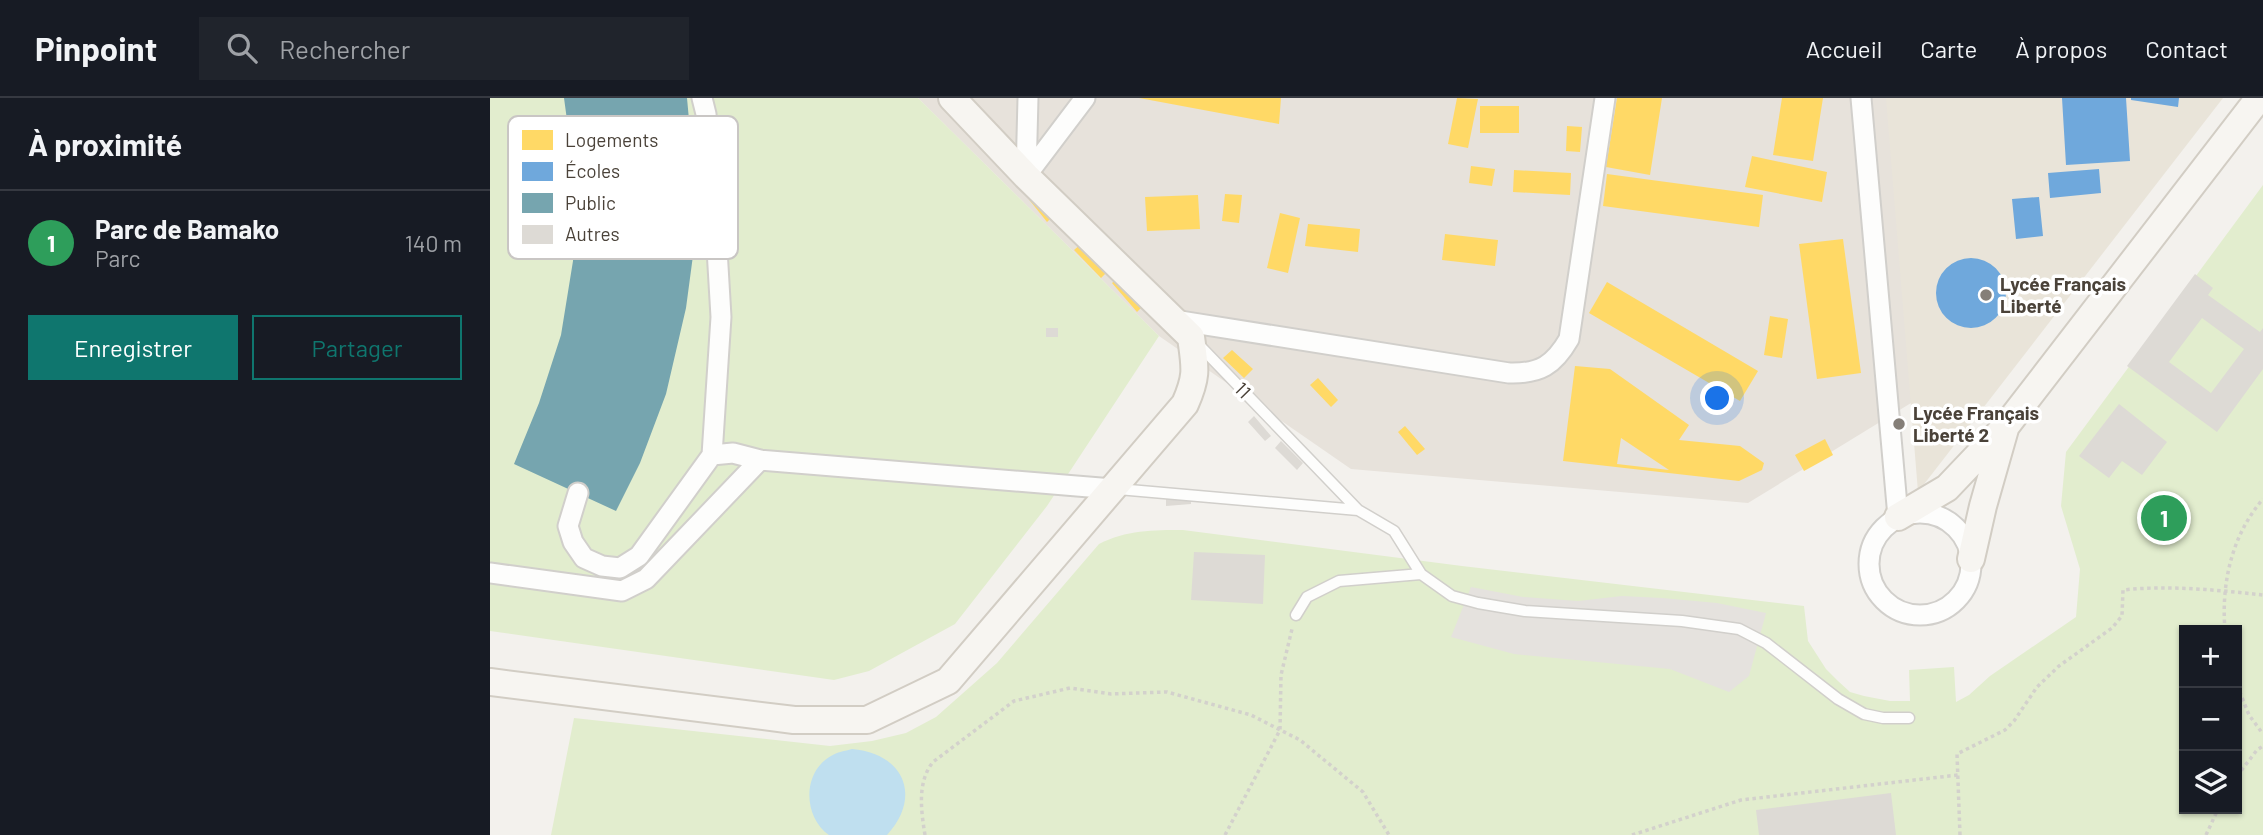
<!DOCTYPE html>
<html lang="fr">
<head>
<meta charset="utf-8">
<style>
  body { margin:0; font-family:Barlow,sans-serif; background:#20242c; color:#f1f3f6 }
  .controls { position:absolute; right:21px; bottom:21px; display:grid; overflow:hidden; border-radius:0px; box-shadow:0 2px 5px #0004 }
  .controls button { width:63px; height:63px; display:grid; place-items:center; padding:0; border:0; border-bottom:2px solid #363941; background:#171b24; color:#f1f3f6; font:35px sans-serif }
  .you { position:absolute; left:1228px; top:301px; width:24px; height:24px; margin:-18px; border:5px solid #fff; border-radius:50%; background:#1a73e8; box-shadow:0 0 0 10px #1a73e833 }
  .badge { display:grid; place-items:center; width:46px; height:46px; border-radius:50%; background:#0f766e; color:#fff; font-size:23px; font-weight:700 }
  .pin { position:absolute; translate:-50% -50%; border:4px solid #fff; box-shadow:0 2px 7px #0006 }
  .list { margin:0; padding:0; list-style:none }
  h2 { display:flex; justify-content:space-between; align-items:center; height:91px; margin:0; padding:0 28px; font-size:30px }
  h2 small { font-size:23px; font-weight:400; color:#9ea1a6 }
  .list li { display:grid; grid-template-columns:46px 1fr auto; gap:21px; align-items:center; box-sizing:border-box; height:105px; padding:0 28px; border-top:2px solid #363941 }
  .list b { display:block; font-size:26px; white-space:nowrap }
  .list p { margin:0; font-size:23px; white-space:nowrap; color:#9ea1a6 }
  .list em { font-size:23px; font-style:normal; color:#9ea1a6 }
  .actions { display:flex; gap:14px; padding:21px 28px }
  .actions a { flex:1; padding:16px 0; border:2px solid #0f766e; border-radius:0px; text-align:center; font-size:24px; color:#0f766e }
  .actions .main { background:#0f766e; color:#fff }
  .icon { flex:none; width:38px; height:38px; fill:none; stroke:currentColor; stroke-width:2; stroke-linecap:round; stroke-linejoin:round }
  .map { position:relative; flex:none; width:1773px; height:737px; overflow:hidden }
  header { display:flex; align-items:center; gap:42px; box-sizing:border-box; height:98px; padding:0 35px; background:#171b24; border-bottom:2px solid #363941 }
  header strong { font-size:33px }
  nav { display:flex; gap:38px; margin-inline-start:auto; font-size:24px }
  .search { width:490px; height:63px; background:#20242c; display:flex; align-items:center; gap:18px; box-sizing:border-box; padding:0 24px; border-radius:0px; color:#9ea1a6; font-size:26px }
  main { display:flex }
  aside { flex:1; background:#171b24 }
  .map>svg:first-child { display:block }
</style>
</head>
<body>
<header>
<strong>Pinpoint</strong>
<div class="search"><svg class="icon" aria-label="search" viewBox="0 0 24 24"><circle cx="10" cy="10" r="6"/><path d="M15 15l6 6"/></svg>Rechercher</div>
<nav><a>Accueil</a><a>Carte</a><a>À propos</a><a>Contact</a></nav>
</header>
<main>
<aside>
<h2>À proximité<small></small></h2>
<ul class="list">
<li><span class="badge" style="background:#2e9e5b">1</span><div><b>Parc de Bamako</b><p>Parc</p></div><em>140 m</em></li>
</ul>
<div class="actions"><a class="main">Enregistrer</a><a>Partager</a></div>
</aside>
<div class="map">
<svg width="1773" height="737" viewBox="0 0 1773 737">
  <rect width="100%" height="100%" fill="#f3f1ed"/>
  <path fill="#e7e2db" d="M428,0h1257l-184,256 -243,149 -397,-34 -192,-133z"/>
  <path fill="#e9e4d9" d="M1396,0h337l-305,394z"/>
  <path fill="#e2edce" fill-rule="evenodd" d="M0,0h428l241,238 -112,170 -92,118 -86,47 -35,9 -344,-49z
    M1773,87v650h-1712l23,-117 256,28 42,-5 34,-8 30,-16 61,-54 102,-119c27,-14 54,-14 84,-14l279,36 342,40 4,35 18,28 12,12 12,11 14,4 26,5h20l-1,-31 45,-3 2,35 13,-7 21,-19 86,-59 4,-48 -19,-63 5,-54zM1694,532h53v179h-53z"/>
  <path fill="#e5e2de" d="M981,489l52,10 55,4 44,-5 40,2 55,5 49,10 -17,63 -20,16 -59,-23 -156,-15 -63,-17z"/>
  <path fill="#bfdfef" d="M362,651c51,4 71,47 35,86h-58c-26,-18 -27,-63 2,-79 6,-4 14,-5 21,-7z"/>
  <path fill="#ffd966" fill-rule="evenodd" d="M649,0h142l-2,26z
    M967,0l21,1 -10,49 -20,-4z
    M1127,0h45l-12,77 -44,-8z
    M1292,0h41l-10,63 -40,-6z
    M990,8h39v27h-39z
    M1077,28l15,1 -2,25 -14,-1z
    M1262,58l75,16 -5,30 -77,-15z
    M981,68l24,3 -3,17 -23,-3z
    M1024,72l57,3 -1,22 -57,-3z
    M1117,76l156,21 -4,32 -156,-21z
    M544,94l19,24 -6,6 -20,-25z
    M735,96l17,1 -3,28 -17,-2z
    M708,97l2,34 -53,2 -2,-34z
    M790,115l20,5 -12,55 -21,-5z
    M818,126l52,5 -2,23 -53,-6z
    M955,136l53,6 -3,26 -53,-6z
    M1353,141l18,134 -44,6 -18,-135z
    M592,145l26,28 -7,7 -27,-28z
    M630,178l25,28 -8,8 -25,-29z
    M1117,184l151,89 -18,30 -151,-88z
    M1280,218l18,3 -6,39 -18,-3z
    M742,252l21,19 -9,9 -21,-20z
    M1085,268l35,3 79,56 -10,15 61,6 24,17 -2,7 -23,11 -176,-20zM1131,340l48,32 -52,-6z
    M828,280l20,22 -7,7 -21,-22z
    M915,328l20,23 -8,6 -19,-23z
    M1335,341l8,16 -29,16 -9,-16z"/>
  <path fill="#6fa8dc" d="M1572,0h64l4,63 -64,4z
    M1641,0h48l-1,9 -47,-7z
    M1609,71l2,24 -51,5 -2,-25z
    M1549,99l4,39 -27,3 -4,-40z
    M1446 195a35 35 0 1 1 70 0a35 35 0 1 1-70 0Z"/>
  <path fill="#76a5af" d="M74,0h123l11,120 -12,90 -20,86 -26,69 -24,48 -102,-47 25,-61 22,-68 12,-74 2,-82z"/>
  <path fill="#dddad5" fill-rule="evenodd" d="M1705,176l18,14 -5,7 52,37 3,-4v41l-46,63 -90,-66zM1712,220l42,31 -33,44 -42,-31z
    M556,230h12v9h-12z
    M1629,306l48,38 -25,33 -20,-14 -13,17 -30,-22z
    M764,318l17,20 -6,5 -17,-19z
    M791,343l22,22 -6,7 -22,-22z
    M701,400v6l-25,2v-7z
    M704,454l71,3 -2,49 -72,-4z
    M1401,695l5,42h-137l-3,-25z"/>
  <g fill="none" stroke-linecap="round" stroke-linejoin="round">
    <defs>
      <path id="lane" d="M709,247l159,165 36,21 27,43 31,22 26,7 47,8 157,10 57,8 27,14 72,56 26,15 19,4h26
        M628,391l240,21
        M806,517l11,-18 32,-16 82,-7"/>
      <path id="street" d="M212,0l4,16 8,84 7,119 -9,138
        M1371,0l37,419
        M536,78l59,-78
        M536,78l2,-78
        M684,222l335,53c31,1 45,-8 60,-34l36,-241
        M88,395l-10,33 5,16 11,16 18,8 18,2 19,-12 73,-101 21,-2 27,7 353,29
        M1379 466a51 51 0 1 1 102 0a51 51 0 1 1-102 0Z
        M0,475l132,18 24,-12 114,-119"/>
      <path id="secondary" d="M1408,419l49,-29 59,-62 253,-328
        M1481,461l12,-53 22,-77
        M0,584l304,38h73l81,-39 237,-277c13,-29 10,-37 6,-67l-165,-161 -74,-78"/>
    </defs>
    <use href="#lane" stroke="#d1cfcb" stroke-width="13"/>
    <use href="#street" stroke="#d1cfcb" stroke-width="23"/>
    <use href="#secondary" stroke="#d2cdc4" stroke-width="30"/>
    <path stroke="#d3d1cc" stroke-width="3.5" stroke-dasharray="3.5 3.5" stroke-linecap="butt" d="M1735,532c-4,-47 7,-95 38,-131
      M1747,587l12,30 14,19
      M1747,678l20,-26 6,-4
      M435,737c-4,-25 -8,-53 8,-73l81,-61 56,-13 41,6 56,-2 84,23 49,25 63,52 26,43
      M735,737l55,-105 1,-55 11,-46
      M1142,737l109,-35 217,-25
      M1470,737l-3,-81 48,-24 9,-9 23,-34 22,-21 53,-38 10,-12 1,-26c46,-5 94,0 140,5
      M1716,737l12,-26"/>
    <use href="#lane" stroke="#fdfdfc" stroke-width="10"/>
    <use href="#street" stroke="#fdfdfc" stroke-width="19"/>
    <use href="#secondary" stroke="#f7f5f1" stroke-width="26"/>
  </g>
  <g fill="#857f78" stroke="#fff" stroke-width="2.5">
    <circle cx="1496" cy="197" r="7"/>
    <circle cx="1409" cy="326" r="7"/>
  </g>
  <g text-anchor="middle" stroke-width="7" stroke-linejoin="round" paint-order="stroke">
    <g font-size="19" font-weight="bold" fill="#4a4239" stroke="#fff" text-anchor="start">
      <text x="1510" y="193">Lycée Français<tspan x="1510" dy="22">Liberté</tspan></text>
      <text x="1423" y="322">Lycée Français<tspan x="1423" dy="22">Liberté 2</tspan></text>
    </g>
    <g font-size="19" fill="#4a4239" stroke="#fff">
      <text transform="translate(753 292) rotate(46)" y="7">11</text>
    </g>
  </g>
  <rect x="18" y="18" width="230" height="143" rx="10" fill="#fff" stroke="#c9c6c4" stroke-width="2"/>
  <rect x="32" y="32" width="31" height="20" fill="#ffd966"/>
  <rect x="32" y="64" width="31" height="19" fill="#6fa8dc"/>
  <rect x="32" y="95" width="31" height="20" fill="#76a5af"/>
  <rect x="32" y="127" width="31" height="19" fill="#dddad5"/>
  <g font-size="19" fill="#4a4239">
    <text x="75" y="49">Logements</text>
    <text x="75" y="80">Écoles</text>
    <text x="75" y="112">Public</text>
    <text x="75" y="143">Autres</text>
  </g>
</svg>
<div class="controls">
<button>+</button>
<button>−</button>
<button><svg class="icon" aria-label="layers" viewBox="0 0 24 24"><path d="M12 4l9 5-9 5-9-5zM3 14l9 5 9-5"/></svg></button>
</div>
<div class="you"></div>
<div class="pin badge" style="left:1674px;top:420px;background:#2e9e5b">1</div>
</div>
</main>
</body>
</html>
